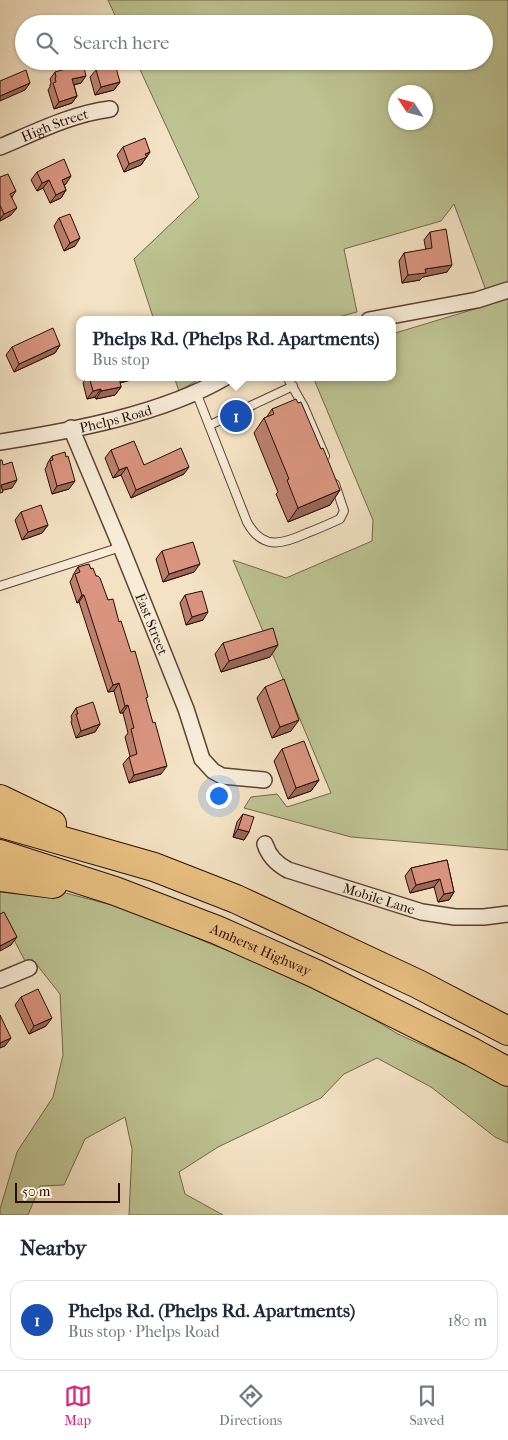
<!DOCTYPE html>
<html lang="en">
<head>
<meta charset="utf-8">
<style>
  body { margin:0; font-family:"IM FELL French Canon",serif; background:#f6f6f7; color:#1f2937 }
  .compass { position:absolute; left:388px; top:85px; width:45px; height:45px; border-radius:50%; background:#fff; box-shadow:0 1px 4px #0004; rotate:306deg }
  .scale { position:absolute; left:15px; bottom:12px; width:105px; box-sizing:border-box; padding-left:5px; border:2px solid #290d02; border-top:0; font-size:14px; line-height:18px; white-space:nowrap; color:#290d02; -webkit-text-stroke:4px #f7ecd8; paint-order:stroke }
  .you { position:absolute; left:218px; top:795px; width:18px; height:18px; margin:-12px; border:4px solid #fff; border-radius:50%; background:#1a73e8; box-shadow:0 0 0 8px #1a73e833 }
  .badge { display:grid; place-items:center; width:32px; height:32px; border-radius:50%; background:#db2777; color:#fff; font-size:16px; font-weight:700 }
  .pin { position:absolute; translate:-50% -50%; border:2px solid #fff; box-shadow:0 1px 5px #0006 }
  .popup { position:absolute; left:76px; top:316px; width:320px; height:65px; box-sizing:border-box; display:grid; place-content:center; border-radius:10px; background:#fff; filter:drop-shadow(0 1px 4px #0005); font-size:16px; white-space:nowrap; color:#747a83 }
  .popup b { font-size:19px; color:#1f2937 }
  .popup::after { content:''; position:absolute; left:50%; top:100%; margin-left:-10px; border:10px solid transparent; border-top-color:#fff }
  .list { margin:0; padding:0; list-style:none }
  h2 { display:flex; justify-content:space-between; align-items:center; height:65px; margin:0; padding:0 20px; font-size:21px }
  h2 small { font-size:16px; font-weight:400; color:#747a83 }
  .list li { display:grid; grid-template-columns:32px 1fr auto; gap:15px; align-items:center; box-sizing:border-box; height:80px; margin:0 10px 10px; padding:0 10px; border:1px solid #e0e1e3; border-radius:15px }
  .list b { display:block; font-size:19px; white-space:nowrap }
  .list p { margin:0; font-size:16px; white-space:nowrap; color:#747a83 }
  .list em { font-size:16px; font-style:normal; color:#747a83 }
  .icon { flex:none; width:28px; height:28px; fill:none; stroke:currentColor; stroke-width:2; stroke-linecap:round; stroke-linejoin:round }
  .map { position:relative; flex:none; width:508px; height:1215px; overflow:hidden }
  .search { position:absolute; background:#fff; box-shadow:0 1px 4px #0004; left:15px; right:15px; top:15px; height:55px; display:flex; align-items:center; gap:12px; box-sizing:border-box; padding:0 18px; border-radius:28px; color:#747a83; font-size:19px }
  .sheet { height:155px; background:#fff }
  nav { display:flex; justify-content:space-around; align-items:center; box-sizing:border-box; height:70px; border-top:1px solid #e0e1e3; background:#fff; font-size:14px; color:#747a83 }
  nav a { display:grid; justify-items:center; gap:2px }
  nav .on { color:#db2777 }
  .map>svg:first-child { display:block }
</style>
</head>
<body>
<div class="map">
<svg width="508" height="1215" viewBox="0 0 508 1215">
  <rect width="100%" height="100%" fill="#f3e2c3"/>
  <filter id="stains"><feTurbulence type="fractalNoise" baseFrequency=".004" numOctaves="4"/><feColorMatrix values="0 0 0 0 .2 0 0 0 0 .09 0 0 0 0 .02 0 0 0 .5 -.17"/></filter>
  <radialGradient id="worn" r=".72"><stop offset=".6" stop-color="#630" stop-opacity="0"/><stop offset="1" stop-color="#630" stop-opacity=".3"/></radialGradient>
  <path fill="#bdc392" stroke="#73684a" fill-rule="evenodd" d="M108,0h400v850l-157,-13 -107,-29 7,-11 26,-3 10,13 44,-14 -98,-233 53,18 86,-37 1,-21 -60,-143h79v-43l99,-30 -37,-100 -13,17 -97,28 13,63 -29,8h-174l-20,-61 65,-62 -63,-136h348v-37h-365zM396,92h30v30h-30z
    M174,377h29l-24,14z
    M0,885l58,6 73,19 77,33 107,41 83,50 110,50v59l-13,-6 -64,-50 -54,-29 -33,16 -23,24 -103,49 -39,25 6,22 38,21h-94l3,-66 -7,-32 -40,22 -21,46 -24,1 -12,29h-28v-6l17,-57 36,-55 10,-42 -3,-61 -27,-34 -8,1 -25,-48z"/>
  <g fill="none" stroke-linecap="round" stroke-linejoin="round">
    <defs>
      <path id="service" d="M287,377l17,30 21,49
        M196,392l51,130c16,29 36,22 60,11 11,-4 22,-9 33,-14l4,-8 -9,-27
        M210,425l83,-39
        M0,586l121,-39"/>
      <g id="minor">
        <path id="s1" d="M0,147c36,-15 71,-33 110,-38"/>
        <path d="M369,320l108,-20 31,-10"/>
        <path id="s2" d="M71,428l50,119 65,162 16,50 11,12 9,5 42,4"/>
        <path id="s3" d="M0,442c71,-11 163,-28 226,-65"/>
        <path id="s4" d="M265,844c4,13 12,20 23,26l134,42 33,5h29l24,-3"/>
        <path d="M0,980l29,-12"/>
      </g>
      <g id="motorway">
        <path d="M0,799l52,25"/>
        <path d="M0,823l154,44 82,32 182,85 90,47"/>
        <path id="s5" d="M0,854l115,37 102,39 99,44 156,78 36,20"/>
        <path d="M0,877l53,7"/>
      </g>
    </defs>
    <use href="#service" stroke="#5c4232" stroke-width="10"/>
    <use href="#minor" stroke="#5c4232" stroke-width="18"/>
    <use href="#motorway" stroke="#290d02" stroke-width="30"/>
    <use href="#service" stroke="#f7ecd8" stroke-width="8"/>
    <use href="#minor" stroke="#f7ecd8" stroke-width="15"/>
    <use href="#motorway" stroke="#eac182" stroke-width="28"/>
  </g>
  <path fill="#bb806e" stroke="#290d02" d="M96,70l24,12 -6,8 -19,5 -5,-18z
    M55,72l26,11 -7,2 3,11 -5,7 -18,6 -6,-19 2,-3v-2l1,-2 -1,-4z
    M123,147l27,5 -9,13 -17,7 -7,-17z
    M37,172l29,12h-2l2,6 -5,8 -11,5 -7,-15 -6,3 -6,-11z
    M0,177l16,14 -4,6 -1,18 -11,6z
    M59,218l16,28 -11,5 -10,-25z
    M430,232l17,40 -24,5 -3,3 -18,3 -3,-22 5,-8 22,-3 -2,-10z
    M60,345l-5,8 -41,19 -8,-17 6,-8z
    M87,377h56l-23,6 1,4 -6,8 -19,4 -1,-2 -8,2 -4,-16z
    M298,403l42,87 -10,15 -42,17 -12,-28 2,-2 -24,-59 10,-15h2l6,-9z
    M111,450l33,15 40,9 -53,24 -10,-23 -8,3 -8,-20z
    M52,456l17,33 -17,5 -7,-25 2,-3v-2z
    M21,512l27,13 -6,8 -20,7 -7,-20z
    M162,551l32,21 -31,10 -7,-23z
    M78,567l13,2 5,7 23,46 27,78 15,74 -32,9 -6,-19 6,-7 1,-1 -5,-19 3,-4 -5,-20h-3l-6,-22 -6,1 -29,-90 -2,1 -7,-21 3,-6v-1z
    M185,595l18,25 -17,5 -6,-22z
    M223,643l47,14 -49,15 -6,-18z
    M265,687l26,44 -19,7 -15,-40z
    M76,708l24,16 -5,8 -19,6 -5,-16 1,-2 -1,-4z
    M282,749l37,31 -8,11 -23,8 -14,-38z
    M243,814l6,18 -5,8 -11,-3 4,-15z
    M447,860l7,32 -5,8 -11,2 -4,-15 -24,6 -5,-17 6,-8z
    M21,997l25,29 -17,8 -14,-29z"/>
  <path fill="#99685a" stroke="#290d02" d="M86,76l-5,7 -14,3 5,-7z
    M120,82l-6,8 -19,5 6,-8z
    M30,83l-5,7 -25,11v-5z
    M77,96l-5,7 -18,6 5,-7z
    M150,152l-9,13 -17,7 5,-8 16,-10z
    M71,176l-5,8 -10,4 6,-8z
    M49,180l-6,8 -6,3 5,-8z
    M66,190l-5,8 -11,5 6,-8z
    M17,208l-6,7 -11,6v-2l4,-5z
    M80,238l-5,8 -11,5 6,-8z
    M452,265l-5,7 -24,5 -3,3 -18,3 6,-8 17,-6z
    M60,345l-5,8 -41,19 5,-8z
    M118,377h25l-30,7z
    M121,387l-6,8 -19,4 5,-8z
    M101,389l-6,8 -8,2 6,-8z
    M127,467l-6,8 -8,3 6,-8z
    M189,467l-5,7 -53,24 5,-8z
    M17,480l-5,8 -12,3 1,-6z
    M75,481l-6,8 -17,5 5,-8z
    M340,490l-10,15 -42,17 10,-14z
    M48,525l-6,8 -20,7 6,-8z
    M200,564l-6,8 -31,10 6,-8z
    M82,595h2l-5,7 -2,1z
    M208,612l-5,8 -17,5 6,-8z
    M278,645l-8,12 -49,15 8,-11z
    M119,683l-5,8 -6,1 5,-7z
    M128,705l-5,8h-3l5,-7z
    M299,720l-8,11 -19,7 8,-11z
    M100,724l-5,8 -19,6 5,-7z
    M167,766l-6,8 -32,9 5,-8z
    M319,780l-8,11 -23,8 8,-11z
    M238,829l11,3 -5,8 -11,-3z
    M440,879l-6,8 -24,6 6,-8z
    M454,892l-5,8 -11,2 6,-8z
    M17,937l-6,8 -11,6v-5z
    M52,1018l-6,8 -17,8 5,-8z
    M11,1038l-6,8 -5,2v-5z"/>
  <path fill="#da9580" stroke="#290d02" d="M83,64l3,12 -14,3 5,17 -18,6 -6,-19 3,-1 -1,-4 1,-1 -1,-5z
    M115,64l5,18 -19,5 -5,-17z
    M26,70l4,13 -30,13v-15z
    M145,138l5,14 -5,2 2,3 -18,7 -6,-17z
    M64,159l7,17 -9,4 4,10 -10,5 -7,-15 -7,3 -5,-11z
    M8,174l8,17 -6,3 7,14 -13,6 -4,-9v-28z
    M70,214l10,24 -10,5 -11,-25z
    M446,229l6,36 -27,4 1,4 -18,2 -4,-22 28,-5 -2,-16z
    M53,328l7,17 -41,19 -7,-17z
    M89,377h30l2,10 -20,4v-2l-8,2z
    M296,399l2,4 3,-1 20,47 2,-1 17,42 -42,18 -11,-28 2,-1 -25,-61 10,-4 -2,-5z
    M134,441l10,24 37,-17 8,19 -53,23 -9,-23 -8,3 -8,-20z
    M65,452l1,5 2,-1 7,25 -18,5 -7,-25 3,-1 -1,-4z
    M0,460h2l1,5 9,-3 5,18 -16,5 2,7 -3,1z
    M41,505l7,20 -20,7 -7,-20z
    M193,542l7,22 -31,10 -7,-23z
    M89,564l2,5 2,-1 3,8h2l2,2 8,22 5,-1 6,23 2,-1 10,31 4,-1 13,46 -2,1 7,25 2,-1 12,44 -33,9 -5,-18 8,-3 -6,-25 3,-1 -6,-23 -3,1 -6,-23 -6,2 -29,-90h-2l-7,-21 5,-2 -2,-5z
    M202,591l6,21 -16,5 -7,-22z
    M273,628l5,17 -49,16 -6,-18z
    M284,679l15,41 -19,7 -15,-40z
    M93,702l7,22 -19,7 -5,-17h2l-2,-6z
    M304,741l15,39 -23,8 -14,-39z
    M243,814l11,3 -5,15 -11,-3z
    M447,860l7,32 -10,2 -4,-15 -24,6 -5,-17z
    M4,912l13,25 -17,9v-32z
    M38,989l14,29 -18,8 -13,-29z
    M0,1015l11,23 -11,5z"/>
  <g text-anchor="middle" stroke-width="5" stroke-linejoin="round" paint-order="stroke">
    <g font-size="14" fill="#290d02" stroke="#f7ecd8">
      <text dy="5" stroke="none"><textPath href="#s1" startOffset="59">High Street</textPath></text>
      <text dy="5" stroke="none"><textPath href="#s3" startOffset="118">Phelps Road</textPath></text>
      <text dy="5" stroke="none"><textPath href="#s2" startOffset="212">East Street</textPath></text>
      <text dy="5" stroke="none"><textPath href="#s4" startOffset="131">Mobile Lane</textPath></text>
      <text dy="5" stroke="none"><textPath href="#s5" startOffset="278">Amherst Highway</textPath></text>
    </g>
  </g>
  <rect width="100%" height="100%" filter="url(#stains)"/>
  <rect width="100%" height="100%" fill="url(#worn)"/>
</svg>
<svg class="compass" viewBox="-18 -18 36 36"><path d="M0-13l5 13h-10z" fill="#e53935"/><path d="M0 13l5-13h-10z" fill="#747a83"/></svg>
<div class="scale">50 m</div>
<div class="you"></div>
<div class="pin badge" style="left:236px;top:416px;background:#1a4fb4">1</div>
<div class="popup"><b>Phelps Rd. (Phelps Rd. Apartments)</b>Bus stop</div>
<div class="search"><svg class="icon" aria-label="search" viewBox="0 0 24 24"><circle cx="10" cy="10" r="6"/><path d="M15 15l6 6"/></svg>Search here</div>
</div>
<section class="sheet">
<h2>Nearby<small></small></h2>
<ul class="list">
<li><span class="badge" style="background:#1a4fb4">1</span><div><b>Phelps Rd. (Phelps Rd. Apartments)</b><p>Bus stop · Phelps Road</p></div><em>180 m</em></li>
</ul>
</section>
<nav>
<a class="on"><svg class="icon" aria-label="map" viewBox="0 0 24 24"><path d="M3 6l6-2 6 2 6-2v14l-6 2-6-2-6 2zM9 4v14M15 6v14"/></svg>Map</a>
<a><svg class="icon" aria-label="directions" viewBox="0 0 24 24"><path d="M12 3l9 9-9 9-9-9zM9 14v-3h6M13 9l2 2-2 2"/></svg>Directions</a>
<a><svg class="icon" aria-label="saved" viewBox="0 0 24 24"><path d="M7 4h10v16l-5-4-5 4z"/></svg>Saved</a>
</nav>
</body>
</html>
